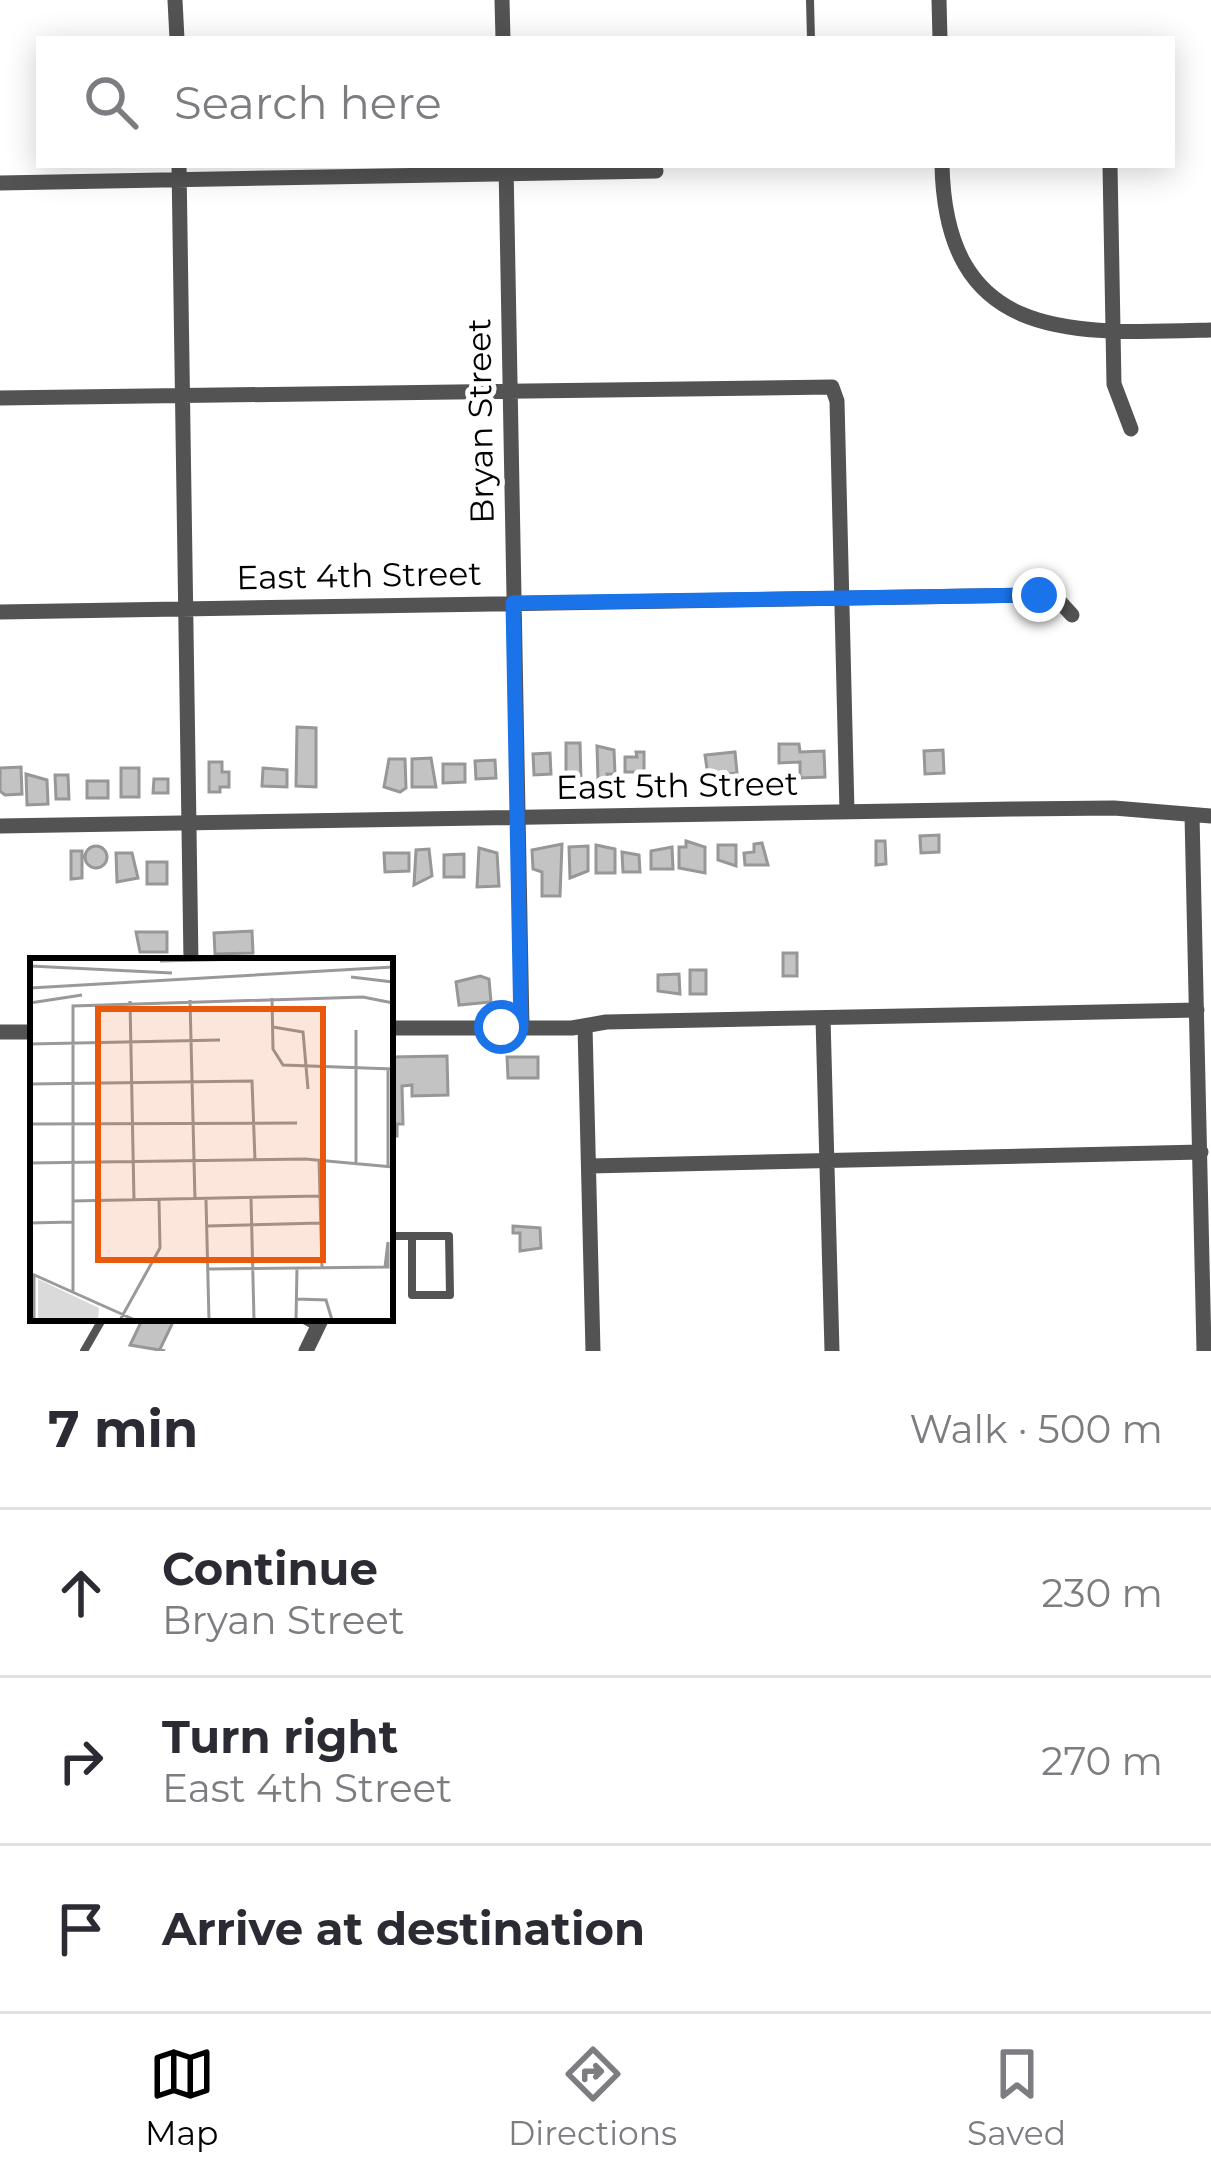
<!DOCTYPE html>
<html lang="en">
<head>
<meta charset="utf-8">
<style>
  body { margin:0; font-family:Montserrat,sans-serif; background:#f7f7f7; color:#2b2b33 }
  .stop { position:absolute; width:36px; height:36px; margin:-27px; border:9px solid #1a73e8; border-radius:50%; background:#fff }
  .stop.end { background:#1a73e8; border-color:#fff; box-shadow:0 3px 12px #0008 }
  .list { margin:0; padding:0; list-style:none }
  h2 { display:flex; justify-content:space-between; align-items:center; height:156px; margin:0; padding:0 48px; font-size:51px }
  h2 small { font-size:39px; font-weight:400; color:#7c7c81 }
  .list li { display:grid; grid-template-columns:78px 1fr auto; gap:36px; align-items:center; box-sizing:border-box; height:168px; padding:0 48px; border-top:3px solid #e1e1e2 }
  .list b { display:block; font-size:45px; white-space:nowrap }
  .list p { margin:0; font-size:39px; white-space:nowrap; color:#7c7c81 }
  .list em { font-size:39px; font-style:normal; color:#7c7c81 }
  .icon { flex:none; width:66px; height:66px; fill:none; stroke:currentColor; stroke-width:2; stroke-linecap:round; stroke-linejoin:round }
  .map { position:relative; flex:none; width:1211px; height:1351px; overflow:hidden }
  .search { position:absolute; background:#fff; box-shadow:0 6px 30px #0003; left:36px; right:36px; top:36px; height:132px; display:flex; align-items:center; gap:30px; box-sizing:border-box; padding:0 42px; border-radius:0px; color:#7c7c81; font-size:45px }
  .sheet { height:660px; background:#fff }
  nav { display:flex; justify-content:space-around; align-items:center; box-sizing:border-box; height:168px; border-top:3px solid #e1e1e2; background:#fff; font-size:33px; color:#7c7c81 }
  nav a { display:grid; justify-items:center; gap:6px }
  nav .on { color:#000 }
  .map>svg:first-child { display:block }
</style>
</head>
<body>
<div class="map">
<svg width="1211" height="1351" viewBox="0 0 1211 1351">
  <rect width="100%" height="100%" fill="#fff"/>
  <path fill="#c3c3c3" stroke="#979797" stroke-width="3" d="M297,727l19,1v59l-20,-1z
    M566,743h14l1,38 -15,1z
    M779,744h20l1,8 24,-1 1,26 -25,1v-16l-21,1z
    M597,746l17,4 1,24h-8v5l-9,1z
    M943,750l1,23 -19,1 -1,-23z
    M636,752h8v20h-19v-15h12z
    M735,752l2,21 -29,3 -3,-21z
    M550,753l1,21 -17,1 -1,-21z
    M431,758l5,29h-24v-28z
    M389,759h16l1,29 -6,4 -16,-5z
    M495,760l1,18 -20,1 -1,-18z
    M209,762h13v10h7v15h-9v5h-11z
    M443,764h22v18l-22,1z
    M21,767l1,27 -17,1 -5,-4v-23z
    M121,768h18v29h-18z
    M263,768l24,2v17l-25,-1z
    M26,774l21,6 1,24 -21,1z
    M55,775h13l1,24h-13z
    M154,779h14v14h-15z
    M87,781h21v17h-21z
    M939,835v17l-18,1 -1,-17z
    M686,841l19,6v26l-26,-5v-21h7z
    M876,841h9l1,23 -10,1z
    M762,843l6,22h-23l-1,-12 10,-1v-8z
    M562,844l-2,52h-18v-24l-9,-3 -1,-19z
    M596,845l19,4v24h-19z
    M718,845h18v21l-18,-6z
    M85 857a11 11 0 1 1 22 0a11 11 0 1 1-22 0Z
    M588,846v25l-18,7 -1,-31z
    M672,847l1,22h-22v-18z
    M479,848l18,5 2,33 -22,1z
    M429,849l3,27 -18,9 2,-35z
    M71,851h11v27l-11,1z
    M622,852l17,3 1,17h-17z
    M116,853h16l6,25 -21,4z
    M384,853h25v18l-24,1z
    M464,854v23h-20v-22z
    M147,862h20v22h-20z
    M252,931l1,22 -38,1 -1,-21z
    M136,932h31v20h-27z
    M783,953h14v23h-14z
    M690,970h16v24h-16z
    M679,974l1,20 -22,-3v-16z
    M480,976l9,3 2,23 -32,3 -3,-23z
    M447,1056l1,39 -36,1v-11l-10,1 1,38h-6v12h-7v-79z
    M507,1057h31v21h-30z
    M513,1226l27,2 1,20 -21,3v-18h-7z
    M143,1318h32l-15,31 5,2 -35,-6z"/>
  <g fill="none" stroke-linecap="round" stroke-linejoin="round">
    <path stroke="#535353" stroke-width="8" d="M810,0l1,39
      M390,1236h59l1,59h-38v-59
      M300,1318l17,9
      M84,1351l19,-33"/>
    <path stroke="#535353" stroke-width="15" d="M175,0l2,39
      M502,0l1,39
      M939,0l1,39
      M179,165l12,796
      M506,165l16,863
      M942,165c4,178 129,169 269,165
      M1110,165l4,219 17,45
      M0,183l656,-12
      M0,398l832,-11 5,14 10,411
      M0,612l1039,-17 22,8 11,12
      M1192,815l12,536
      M0,826l1013,-17 101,-1 97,8
      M823,1018l9,333
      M585,1026l8,325
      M390,1028h182l34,-6 591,-12
      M0,1032h33
      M590,1166l611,-14
      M306,1351l16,-33"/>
  </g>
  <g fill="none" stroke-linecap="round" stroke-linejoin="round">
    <path stroke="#1a73e8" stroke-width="15" d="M501,1027l20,1 -8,-425 526,-8"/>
  </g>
  <g text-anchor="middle" stroke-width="10" stroke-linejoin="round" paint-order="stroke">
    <g font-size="33" fill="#000" stroke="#fff">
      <text transform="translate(480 421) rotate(-91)" y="12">Bryan Street</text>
      <text transform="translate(359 575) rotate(-1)" y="12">East 4th Street</text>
      <text transform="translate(677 785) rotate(-1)" y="12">East 5th Street</text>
    </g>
  </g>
  <g transform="translate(30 958)">
    <rect width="363" height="363" fill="#fff"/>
    <path d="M8,321l61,29 -1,12h-60z" fill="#dadada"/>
    <path fill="none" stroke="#999" stroke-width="3" d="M130,3l85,-2M0,8l142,7M321,19l42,5M0,30l363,-21M242,40l1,51 10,16 110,4M160,42l5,200M100,43l4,199M0,45l52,-8M243,69l30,5 5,57M326,72v133M0,86l190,-4M358,111v98M0,126l222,-3 3,79M0,166l267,-1M289,202l3,107M0,205l275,-4 88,8M221,240l3,122M176,242l3,120M42,243l248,-5M0,265l42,-1M177,268l114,-3M178,311l180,-2v-25l-3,25M0,315l105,47M4,316v46M43,333v-285l290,-9 30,6M267,341l29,1 6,20M90,362l40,-72 -1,-48M266,362l1,-52"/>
    <path fill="#e8590c" fill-opacity="0.15" stroke="#e8590c" stroke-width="6" d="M68,51h225v251h-225z"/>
    <rect width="363" height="363" fill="none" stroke="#000" stroke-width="6"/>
  </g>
</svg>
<div class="stop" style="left:501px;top:1027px"></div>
<div class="stop end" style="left:1039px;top:595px"></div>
<div class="search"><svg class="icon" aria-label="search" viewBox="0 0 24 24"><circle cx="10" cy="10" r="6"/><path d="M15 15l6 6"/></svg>Search here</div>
</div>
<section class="sheet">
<h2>7 min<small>Walk · 500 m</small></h2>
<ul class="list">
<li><svg class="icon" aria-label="ahead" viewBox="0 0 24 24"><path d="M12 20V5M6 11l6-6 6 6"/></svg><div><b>Continue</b><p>Bryan Street</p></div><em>230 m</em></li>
<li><svg class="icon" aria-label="right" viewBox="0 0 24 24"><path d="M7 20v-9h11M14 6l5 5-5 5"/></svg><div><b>Turn right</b><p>East 4th Street</p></div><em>270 m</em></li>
<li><svg class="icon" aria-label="arrive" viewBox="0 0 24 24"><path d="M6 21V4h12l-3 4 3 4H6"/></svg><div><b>Arrive at destination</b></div></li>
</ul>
</section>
<nav>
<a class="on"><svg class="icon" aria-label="map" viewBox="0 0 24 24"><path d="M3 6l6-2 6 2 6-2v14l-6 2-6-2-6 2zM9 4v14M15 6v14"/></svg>Map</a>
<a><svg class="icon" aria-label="directions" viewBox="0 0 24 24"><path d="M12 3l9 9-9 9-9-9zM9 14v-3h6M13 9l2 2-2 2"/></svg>Directions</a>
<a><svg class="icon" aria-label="saved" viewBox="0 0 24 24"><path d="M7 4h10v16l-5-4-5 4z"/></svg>Saved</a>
</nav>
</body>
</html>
